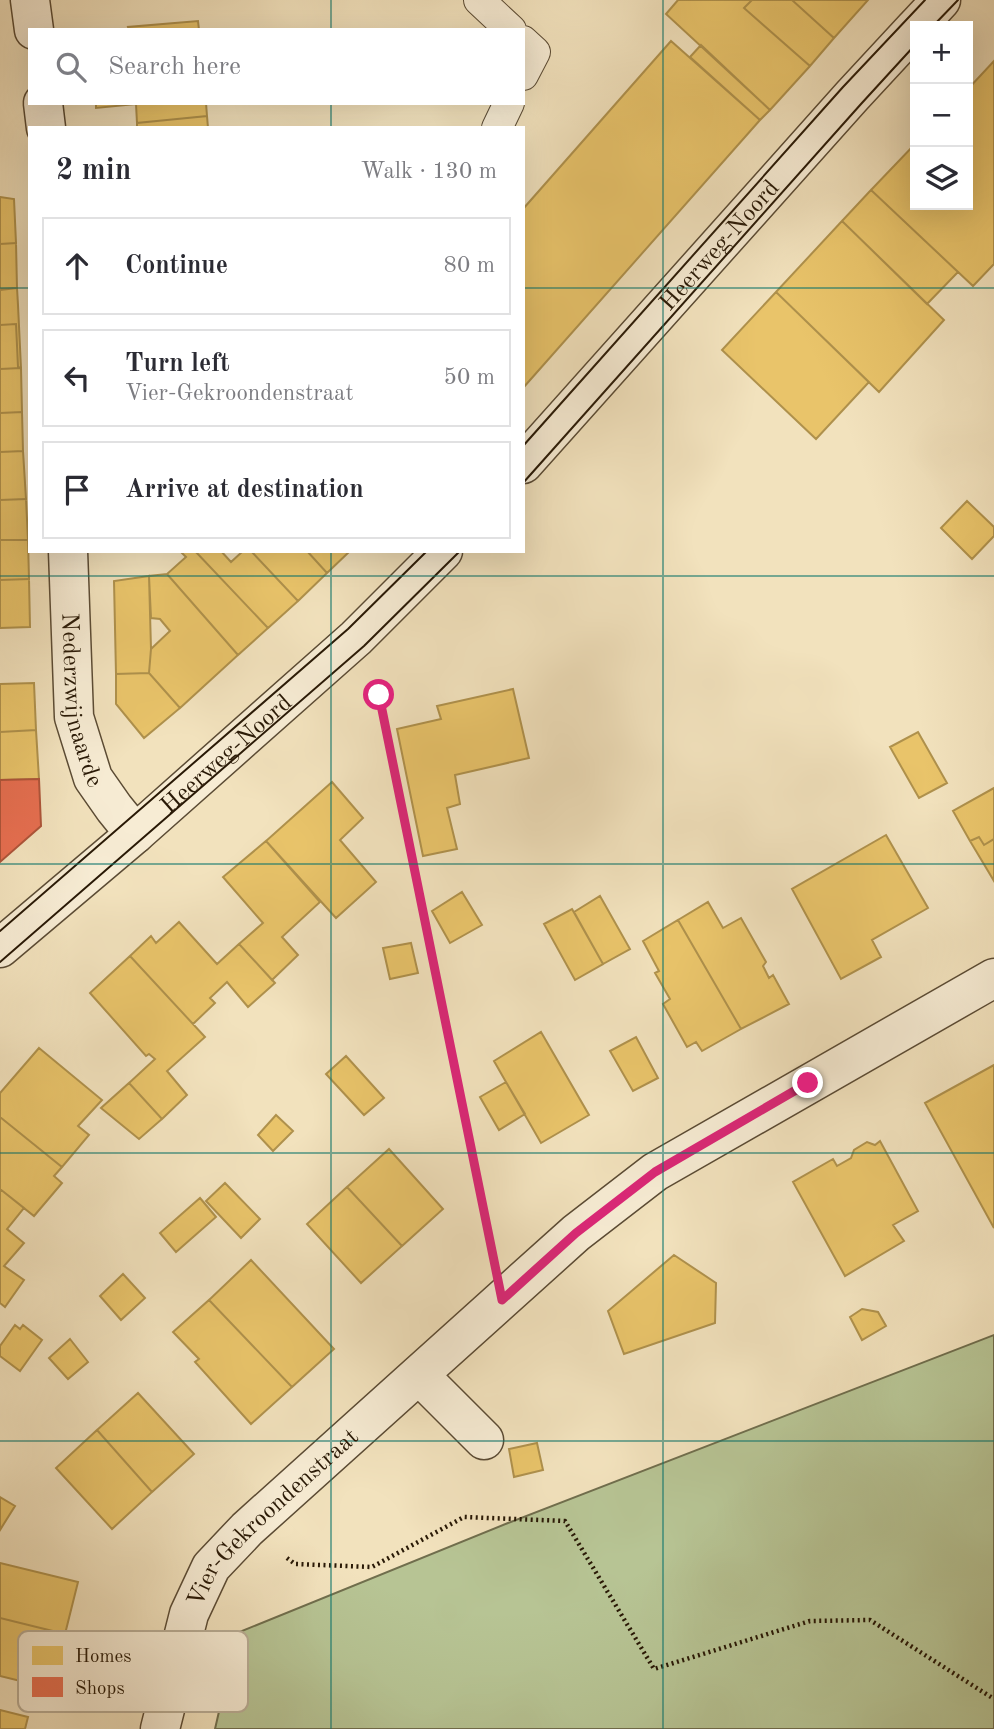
<!DOCTYPE html>
<html lang="en">
<head>
<meta charset="utf-8">
<style>
  body { margin:0; font-family:"Old Standard TT",serif; background:#f2f2f3; color:#2b2b33 }
  .controls { position:absolute; right:21px; top:21px; display:grid; overflow:hidden; border-radius:0px; box-shadow:0 7px 28px #0002 }
  .controls button { width:63px; height:63px; display:grid; place-items:center; padding:0; border:0; border-bottom:2px solid #e1e1e2; background:#fff; color:#2b2b33; font:35px sans-serif }
  .stop { position:absolute; width:21px; height:21px; margin:-16px; border:5px solid #db2777; border-radius:50%; background:#fff }
  .stop.end { background:#db2777; border-color:#fff; box-shadow:0 2px 7px #0008 }
  .list { margin:0; padding:0; list-style:none }
  h2 { display:flex; justify-content:space-between; align-items:center; height:91px; margin:0; padding:0 28px; font-size:30px }
  h2 small { font-size:23px; font-weight:400; color:#7c7c81 }
  .list li { display:grid; grid-template-columns:46px 1fr auto; gap:21px; align-items:center; box-sizing:border-box; height:98px; margin:0 14px 14px; padding:0 14px; border:2px solid #e1e1e2; border-radius:0px }
  .list b { display:block; font-size:26px; white-space:nowrap }
  .list p { margin:0; font-size:23px; white-space:nowrap; color:#7c7c81 }
  .list em { font-size:23px; font-style:normal; color:#7c7c81 }
  .icon { flex:none; width:38px; height:38px; fill:none; stroke:currentColor; stroke-width:2; stroke-linecap:round; stroke-linejoin:round }
  .map { position:relative; flex:none; width:994px; height:1729px; overflow:hidden }
  .search { position:absolute; background:#fff; box-shadow:0 7px 28px #0002; left:28px; top:28px; width:497px; height:77px; display:flex; align-items:center; gap:18px; box-sizing:border-box; padding:0 24px; border-radius:0px; color:#7c7c81; font-size:26px }
  .panel { position:absolute; background:#fff; box-shadow:0 7px 28px #0002; left:28px; top:126px; width:497px; height:427px; border-radius:0px }
  .map>svg:first-child { display:block }
</style>
</head>
<body>
<div class="map">
<svg width="994" height="1729" viewBox="0 0 994 1729">
  <rect width="100%" height="100%" fill="#f2e2bd"/>
  <filter id="stains"><feTurbulence type="fractalNoise" baseFrequency=".00286" numOctaves="4"/><feColorMatrix values="0 0 0 0 .2 0 0 0 0 .09 0 0 0 0 .02 0 0 0 .5 -.17"/></filter>
  <radialGradient id="worn" r=".72"><stop offset=".6" stop-color="#630" stop-opacity="0"/><stop offset="1" stop-color="#630" stop-opacity=".3"/></radialGradient>
  <path fill="#b7c494" stroke="#706e4d" stroke-width="2" d="M994,1335v394h-779l22,-96 271,-110z"/>
  <path fill="#e9c46a" stroke="#af914c" stroke-width="2" d="M678,0h74l-8,8 66,58 -40,44 -104,-96z
    M752,0h40l42,38 -24,28 -66,-58z
    M792,0h76l-34,38z
    M198,21l1,9h-70l-1,-3z
    M671,41l89,79 -237,268v-179z
    M701,45l69,65 -10,10 -70,-63z
    M994,61v203l-21,22 -102,-96 44,-46v61h53v-116z
    M96,103h110l1,13 -70,7 -1,-19 -40,4z
    M207,116l1,12h-71v-5z
    M871,190l87,82 -31,32 -85,-83z
    M0,197l14,2 2,44 -16,1z
    M842,221l102,99 -65,72 -103,-100z
    M16,243l1,45 -17,1v-45z
    M17,288l1,17 3,63 -3,-1 -2,-43 -16,1v-35z
    M776,292l93,90 -53,57 -94,-89z
    M16,324l2,43 3,1 -21,1v-44z
    M21,368l1,44 -22,1v-44z
    M22,412l1,39 -23,1v-39z
    M23,451l3,48 -26,1v-48z
    M26,499l2,41h-28v-40z
    M967,501l27,26v9l-22,23 -31,-31z
    M0,540h28l1,39 -29,1z
    M180,551h15l73,77 -30,27 -71,-81 19,-17z
    M195,551h26l10,11 12,-11h8l47,50 -30,27z
    M251,551h56l20,22 -29,28z
    M307,551h43l-23,22z
    M167,574l71,81 -58,53 -31,-35 2,-24 19,-18 -10,-12 -9,-1 -2,-42z
    M149,576l2,73 -2,24 -33,1 -2,-93z
    M29,579l1,48 -30,1v-48z
    M149,673l31,35 -36,30 -28,-34v-30z
    M34,683l2,47 -36,2v-48z
    M513,689l16,69 -74,17 5,29 -13,4 10,41 -34,7 -26,-127 44,-10 -4,-13z
    M36,730l3,49 -39,1v-48z
    M918,732l29,51 -28,15 -29,-51z
    M332,782l31,36 -23,22 36,42 -40,36 -70,-77z
    M994,788v51l-10,6 -5,-8 -9,4 -17,-30z
    M886,835l42,73 -56,32 9,17 -40,22 -49,-90z
    M979,837l5,8 10,-6v42l-24,-40z
    M266,841l54,61 -38,35 16,18 -26,25 -33,-36 24,-21 -40,-46z
    M462,892l20,33 -32,18 -18,-32z
    M600,896l30,53 -27,15 -29,-52z
    M708,902l15,26 18,-10 25,44 -3,4 6,12 4,-3 16,29 -48,25 -63,-109z
    M572,909l31,55 -28,16 -31,-56z
    M678,920l63,109 -39,22 -6,-9 -9,5 -24,-43 7,-5 -15,-26 4,-2 -16,-30z
    M179,922l38,42 22,-20 36,39 -27,24 -21,-25 -17,16 5,5 -22,21 -63,-68 21,-20 5,7z
    M411,943l7,30 -28,6 -7,-31z
    M130,956l75,81 -38,34 20,24 -25,24 -33,-36 26,-24 -6,-5 -3,2 -56,-63z
    M541,1032l48,83 -48,28 -47,-82z
    M636,1037l22,41 -25,13 -23,-40z
    M39,1048l63,52 -24,26 11,9 -27,32 -62,-50v-24z
    M346,1056l38,42 -20,17 -38,-41z
    M994,1065v163l-69,-125z
    M506,1082l19,32 -26,16 -19,-33z
    M129,1083l33,36 -23,20 -38,-31z
    M276,1115l17,16 -20,20 -15,-16z
    M0,1117l62,50 -8,9 8,7 -28,33 -34,-27z
    M880,1141l38,70 -25,14 11,16 -59,35 -52,-94 40,-23 4,7 14,-8 3,-8 13,-8 8,3z
    M389,1149l54,60 -41,37 -55,-59z
    M225,1183l35,36 -19,19 -35,-37z
    M347,1187l55,59 -41,37 -54,-59z
    M0,1189l24,19 -17,21 17,14 -20,23 20,14 -19,27 -5,-4z
    M200,1198l16,19 -40,35 -16,-19z
    M674,1255l42,28 -1,40 -91,31 -16,-43z
    M251,1260l83,89 -42,38 -83,-87z
    M123,1274l22,24 -24,22 -21,-24z
    M209,1300l83,87 -41,37 -56,-62 4,-3 -26,-27z
    M862,1309l16,3 8,14 -24,14 -12,-23z
    M15,1325l5,4 3,-4 19,15 -22,31 -20,-15v-10z
    M70,1339l18,23 -20,17 -19,-21z
    M138,1393l56,61 -42,38 -55,-62z
    M97,1430l55,62 -40,37 -56,-61z
    M537,1443l6,27 -29,7 -5,-28z
    M0,1497l15,9 -15,24z
    M0,1563l78,19 -13,52 -65,-16z
    M0,1618l101,25 -14,58 -43,-10 1,-4 -45,-11z
    M0,1710l28,7 -3,12h-25z"/>
  <path fill="#e76f51" stroke="#ae553a" stroke-width="2" d="M39,779l2,47 -41,36v-82z"/>
  <g fill="none" stroke-linecap="round" stroke-linejoin="round">
    <defs>
      <path id="service" d="M479,0l32,30
        M523,41l12,11 -12,23
        M497,128l12,-25"/>
      <g id="minor">
        <path d="M30,0l4,30"/>
        <path d="M43,103l3,25"/>
        <path id="s1" d="M68,551l6,166 19,61 21,30 21,26"/>
        <path d="M419,1375l65,65"/>
        <path id="s2" d="M160,1729l29,-115 22,-47 36,-38 329,-296 79,-61 339,-194"/>
      </g>
      <g id="tertiary">
        <path d="M917,26l24,-26"/>
        <path id="s3" d="M523,464l329,-368 63,-68"/>
        <path id="s4" d="M0,948l135,-114 221,-196 87,-87"/>
      </g>
    </defs>
    <use href="#service" stroke="#5b4b34" stroke-width="32"/>
    <use href="#minor" stroke="#5b4b34" stroke-width="41"/>
    <use href="#tertiary" stroke="#5b4b34" stroke-width="41"/>
    <path stroke="#291906" stroke-width="4.5" stroke-dasharray="2 3.5" stroke-linecap="butt" d="M376,683l115,564
      M287,1558l8,6 77,3 92,-50 101,4 89,148 156,-48 60,-1 124,79"/>
    <use href="#service" stroke="#f7ecd4" stroke-width="30"/>
    <use href="#minor" stroke="#f7ecd4" stroke-width="38"/>
    <use href="#tertiary" stroke="#f7ecd4" stroke-width="38"/>
    <path stroke="#291906" stroke-width="2" d="M933,26l25,-26
      M523,446l320,-359 82,-87
      M523,483l338,-379 54,-59
      M0,931l348,-302 79,-78
      M0,962l364,-316 96,-95"/>
  </g>
  <g fill="none" stroke-linecap="round" stroke-linejoin="round">
    <path stroke="#db2777" stroke-width="9" d="M379,695l123,605 74,-67 79,-61 153,-89"/>
  </g>
  <path fill="none" stroke="#0f766e" stroke-width="2" stroke-opacity="0.55" d="M331,0v30M663,0v1729M331,103v25M0,288h30M523,288h471M331,551v1178M0,576h994M0,864h994M0,1153h994M0,1441h994"/>
  <g text-anchor="middle" stroke-width="7" stroke-linejoin="round" paint-order="stroke">
    <g font-size="24" fill="#291906" stroke="#f7ecd4">
      <text dy="8" stroke="none"><textPath href="#s3" startOffset="294">Heerweg-Noord</textPath></text>
      <text dy="8" stroke="none"><textPath href="#s1" startOffset="150">Nederzwijnaarde</textPath></text>
      <text dy="8" stroke="none"><textPath href="#s4" startOffset="298">Heerweg-Noord</textPath></text>
      <text dy="8" stroke="none"><textPath href="#s2" startOffset="248">Vier-Gekroondenstraat</textPath></text>
    </g>
  </g>
  <rect x="18" y="1631" width="230" height="81" rx="10" fill="#f7ecd4" stroke="#b9ad96" stroke-width="2"/>
  <rect x="32" y="1646" width="31" height="19" fill="#e9c46a"/>
  <rect x="32" y="1677" width="31" height="20" fill="#e76f51"/>
  <g font-size="19" fill="#291906">
    <text x="75" y="1662">Homes</text>
    <text x="75" y="1694">Shops</text>
  </g>
  <rect width="100%" height="100%" filter="url(#stains)"/>
  <rect width="100%" height="100%" fill="url(#worn)"/>
</svg>
<div class="controls">
<button>+</button>
<button>−</button>
<button><svg class="icon" aria-label="layers" viewBox="0 0 24 24"><path d="M12 4l9 5-9 5-9-5zM3 14l9 5 9-5"/></svg></button>
</div>
<div class="stop" style="left:379px;top:695px"></div>
<div class="stop end" style="left:808px;top:1083px"></div>
<div class="search"><svg class="icon" aria-label="search" viewBox="0 0 24 24"><circle cx="10" cy="10" r="6"/><path d="M15 15l6 6"/></svg>Search here</div>
<section class="panel">
<h2>2 min<small>Walk · 130 m</small></h2>
<ul class="list">
<li><svg class="icon" aria-label="ahead" viewBox="0 0 24 24"><path d="M12 20V5M6 11l6-6 6 6"/></svg><div><b>Continue</b></div><em>80 m</em></li>
<li><svg class="icon" aria-label="left" viewBox="0 0 24 24"><path d="M17 20v-9H6M10 6l-5 5 5 5"/></svg><div><b>Turn left</b><p>Vier-Gekroondenstraat</p></div><em>50 m</em></li>
<li><svg class="icon" aria-label="arrive" viewBox="0 0 24 24"><path d="M6 21V4h12l-3 4 3 4H6"/></svg><div><b>Arrive at destination</b></div></li>
</ul>
</section>
</div>
</body>
</html>
